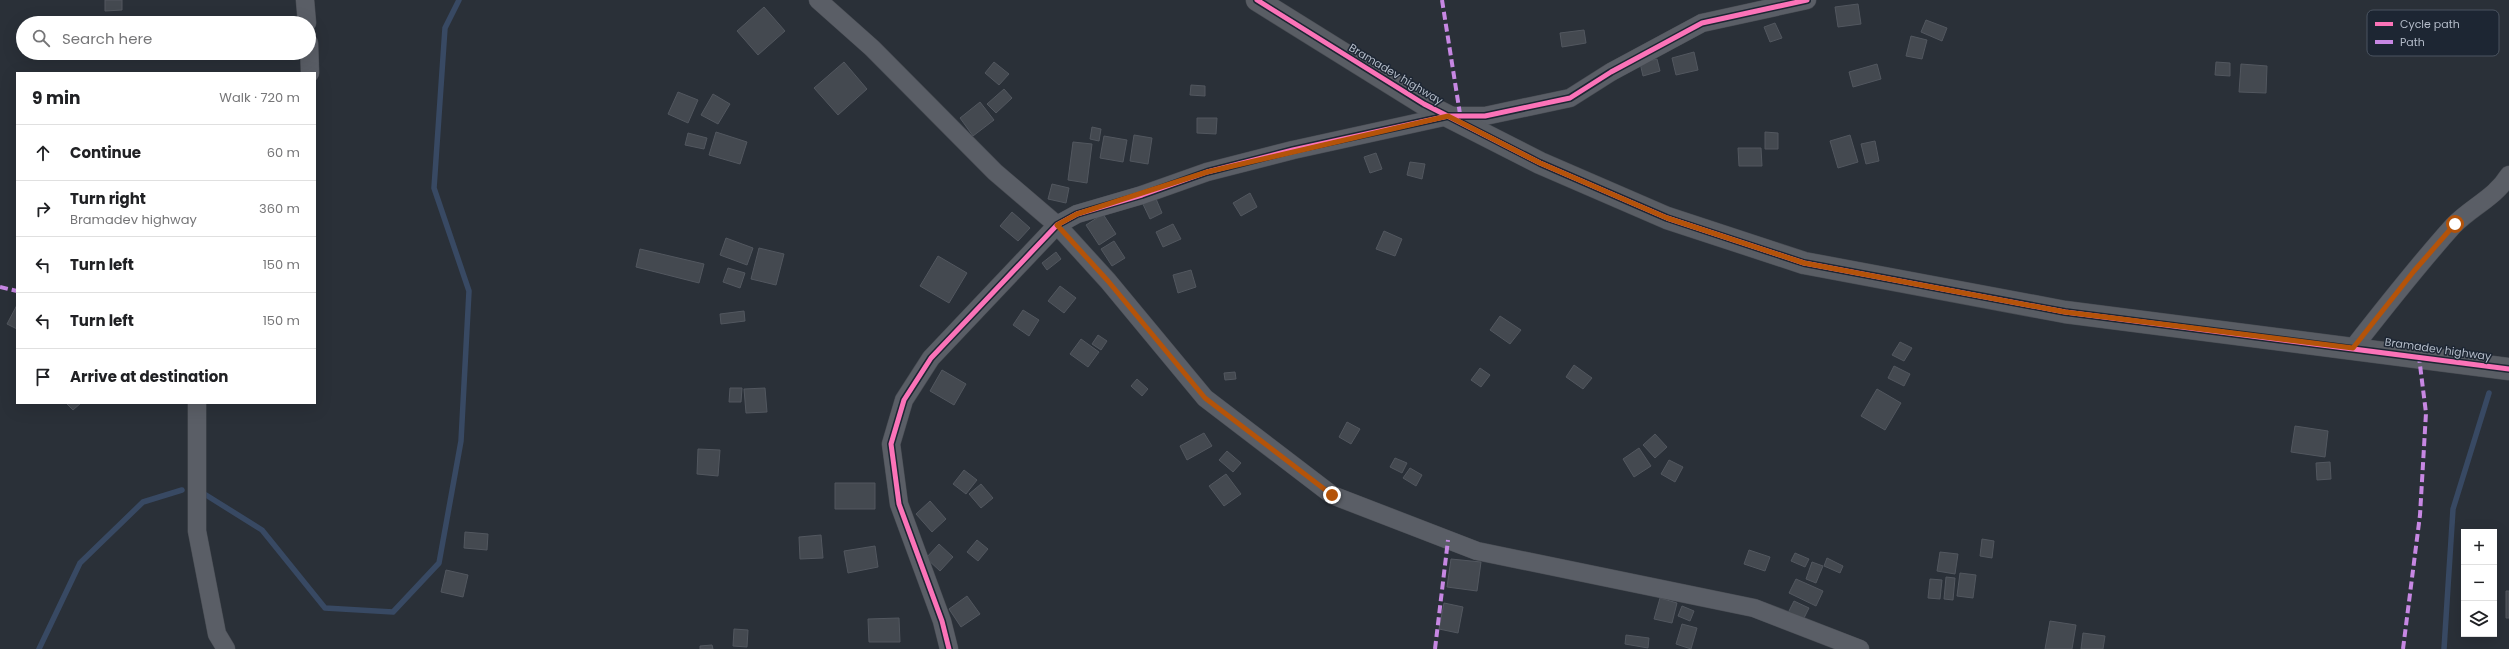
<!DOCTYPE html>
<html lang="en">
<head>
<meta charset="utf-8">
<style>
  body { margin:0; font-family:Poppins,sans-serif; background:#f2f2f2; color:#202124 }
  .controls { position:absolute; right:12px; bottom:12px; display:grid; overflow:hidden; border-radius:0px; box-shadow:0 4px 16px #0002 }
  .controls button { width:36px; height:36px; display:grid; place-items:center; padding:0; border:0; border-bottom:1px solid #e0e0e0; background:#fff; color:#202124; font:20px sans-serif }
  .stop { position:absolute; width:12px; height:12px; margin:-9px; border:3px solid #b45309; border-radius:50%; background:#fff }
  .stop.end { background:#b45309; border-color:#fff; box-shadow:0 1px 4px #0008 }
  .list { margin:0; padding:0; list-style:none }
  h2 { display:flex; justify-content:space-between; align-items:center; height:52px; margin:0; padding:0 16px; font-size:17px }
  h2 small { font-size:13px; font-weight:400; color:#757577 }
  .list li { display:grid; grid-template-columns:26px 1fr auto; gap:12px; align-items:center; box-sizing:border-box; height:56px; padding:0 16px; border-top:1px solid #e0e0e0 }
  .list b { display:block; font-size:15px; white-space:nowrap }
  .list p { margin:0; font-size:13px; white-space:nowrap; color:#757577 }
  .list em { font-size:13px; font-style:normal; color:#757577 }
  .icon { flex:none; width:22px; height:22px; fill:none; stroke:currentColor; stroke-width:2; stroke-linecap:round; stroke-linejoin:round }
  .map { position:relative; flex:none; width:2509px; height:649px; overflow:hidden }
  .search { position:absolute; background:#fff; box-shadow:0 4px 16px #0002; left:16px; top:16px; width:300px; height:44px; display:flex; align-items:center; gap:10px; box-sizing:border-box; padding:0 14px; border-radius:22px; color:#757577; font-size:15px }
  .panel { position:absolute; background:#fff; box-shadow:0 4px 16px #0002; left:16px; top:72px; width:300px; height:332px; border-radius:0px }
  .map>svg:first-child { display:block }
</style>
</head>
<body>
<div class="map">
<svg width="2509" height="649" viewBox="0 0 2509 649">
  <rect width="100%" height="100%" fill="#2a3038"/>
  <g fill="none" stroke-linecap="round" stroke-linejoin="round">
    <path stroke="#384963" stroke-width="5.5" d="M206,495l56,35 63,78 68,4 46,-49 22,-122 8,-150 -35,-103 11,-160 14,-28
      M39,649l41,-86 63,-61 39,-12
      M2444,649l9,-140 36,-116"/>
  </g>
  <path fill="#444950" stroke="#52575f" d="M105,0h17v10l-17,1z
    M1858,4l3,20 -23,3 -3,-20z
    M764,7l21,24 -27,24 -21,-24z
    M1926,20l21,8 -5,13 -21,-9z
    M1775,23l7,15 -12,4 -6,-15z
    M1584,30l2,13 -24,4 -2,-14z
    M1911,36l16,4 -5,19 -16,-3z
    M1694,52l4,18 -22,5 -4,-17z
    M1657,59l3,12 -17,5 -3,-13z
    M844,62l23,27 -29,26 -24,-27z
    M994,62l15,12 -10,11 -14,-12z
    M2216,62l14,1v13l-15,-1z
    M1877,64l4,15 -28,8 -4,-15z
    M2241,64l26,2 -1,27 -27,-1z
    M1191,85l14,1v10l-15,-1z
    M1004,89l8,9 -16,15 -9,-9z
    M678,92l20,8 -10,23 -20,-9z
    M713,94l17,10 -12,20 -17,-9z
    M980,102l14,18 -21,16 -13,-18z
    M1197,118h20l-1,16 -19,-1z
    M1092,127l9,2 -2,12 -9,-2z
    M716,132l31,10 -7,22 -31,-9z
    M1765,132l13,1v16h-13z
    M688,133l19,5 -3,11 -19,-4z
    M1134,135l18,3 -4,26 -18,-3z
    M1850,135l8,27 -20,6 -8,-27z
    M1104,136l23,4 -4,22 -23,-4z
    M1875,141l4,20 -13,3 -5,-20z
    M1073,142l19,2 -5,39 -19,-3z
    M1738,148h23l1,18h-23z
    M1376,153l6,16 -12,4 -6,-16z
    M1410,162l15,2 -3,15 -15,-4z
    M1052,184l17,4 -3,15 -18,-4z
    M1250,193l7,14 -16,9 -8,-13z
    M1154,194l8,19 -12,6 -9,-19z
    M1012,212l18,16 -12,13 -18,-15z
    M1103,214l13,20 -17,11 -13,-20z
    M1173,224l8,15 -18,8 -7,-15z
    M1384,231l18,8 -7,17 -19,-7z
    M726,238l27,10 -6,17 -27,-10z
    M1114,241l11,17 -13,8 -11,-17z
    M759,248l25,6 -8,31 -25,-6z
    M640,249l64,15 -5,19 -63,-16z
    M1056,252l5,7 -14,11 -5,-7z
    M938,256l29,17 -18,30 -29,-17z
    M728,268l17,5 -5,15 -17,-6z
    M1191,270l5,17 -18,6 -5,-18z
    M1060,286l16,12 -12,15 -16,-12z
    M17,305v24l-10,-5z
    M1023,310l16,10 -10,16 -16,-11z
    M744,311l1,10 -24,3 -1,-10z
    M1500,316l21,14 -11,14 -20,-14z
    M1098,335l9,6 -6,9 -9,-6z
    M1081,339l18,13 -11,15 -18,-13z
    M1900,342l12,6 -8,13 -12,-6z
    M1574,365l18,13 -9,11 -17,-12z
    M1894,366l16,8 -6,12 -16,-8z
    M1480,368l10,7 -9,12 -10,-7z
    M942,370l24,14 -12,21 -24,-14z
    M1235,372l1,7 -11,1 -1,-7z
    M1137,379l11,10 -6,7 -11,-10z
    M730,388h12l-1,14h-12z
    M765,388l2,24 -21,1 -2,-24z
    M1877,389l24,14 -16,27 -24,-14z
    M66,403h15l-8,7z
    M1347,422l13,7 -9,15 -12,-7z
    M2295,426l33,5 -3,26 -34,-5z
    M1204,433l8,13 -25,14 -7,-14z
    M1655,434l12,13 -12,11 -12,-13z
    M1639,448l12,18 -17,11 -11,-18z
    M698,449l22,1 -2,26 -21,-2z
    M1227,451l14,12 -8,9 -14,-12z
    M1395,458l12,5 -5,10 -12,-6z
    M1669,460l14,7 -8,15 -14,-8z
    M2330,462l1,17 -14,1 -1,-17z
    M1410,468l12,7 -6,11 -13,-8z
    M964,470l13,10 -11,14 -13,-10z
    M1226,474l15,20 -17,12 -15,-20z
    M835,483h40v26h-40z
    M981,484l12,14 -12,10 -12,-14z
    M930,501l16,18 -14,13 -16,-18z
    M465,532l23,2 -1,16 -23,-2z
    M821,535l2,23 -23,1 -1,-22z
    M1982,539l12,2 -2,17 -12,-2z
    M977,540l11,9 -10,12 -11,-9z
    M939,544l14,13 -13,14 -14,-13z
    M875,546l3,21 -30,6 -4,-22z
    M1749,550l21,7 -5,14 -21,-7z
    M1940,552l18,2 -3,20 -18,-3z
    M1795,553l14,6 -4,8 -14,-6z
    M1827,558l16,8 -3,7 -16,-7z
    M1451,559l30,3 -4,29 -30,-4z
    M1812,562l11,4 -7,17 -10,-4z
    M446,570l22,5 -5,22 -22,-5z
    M1960,573l16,2 -3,23 -16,-2z
    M1946,577l9,1 -2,22 -9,-1z
    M1796,579l27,12 -7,15 -27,-13z
    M1930,579l12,1 -2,19 -12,-1z
    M2506,591h3v27h-3z
    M967,596l13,18 -19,13 -12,-18z
    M1660,598l17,5 -5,20 -18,-4z
    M1794,601l15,7 -6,12 -15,-7z
    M1444,603l19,4 -5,26 -19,-4z
    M1682,606l12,5 -4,10 -12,-5z
    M899,618l1,24h-31l-1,-23z
    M2050,621l26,4 -4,24h-27z
    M1682,624l15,4 -6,21 -15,-5z
    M734,629l14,1 -1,17 -14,-1z
    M2083,633l22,3 -2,13h-22z
    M1626,635l23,3 -1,10 -23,-4z
    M712,645l1,4h-13v-3z"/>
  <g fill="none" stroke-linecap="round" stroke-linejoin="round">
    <defs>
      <path id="street" d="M305,0l2,23
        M818,0l54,48 123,124 62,53 51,56 97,117 127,97 145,56 277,57 106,41
        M309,43l1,30
        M2353,348c32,-41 65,-83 100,-122 18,-19 42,-28 56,-51
        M197,403v128l20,103 9,15
        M949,649l-7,-28 -43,-117 -8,-60 13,-44 27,-42 126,-133 20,-11 65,-19 65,-23 86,-22 155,-34h37l85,-18 41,-26 91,-49 105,-23"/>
      <path id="secondary" d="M1257,0l167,104 116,59 127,55 137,45 261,49 444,57"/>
    </defs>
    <use href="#street" stroke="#484c53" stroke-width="19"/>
    <use href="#secondary" stroke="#484c53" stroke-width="23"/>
    <use href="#street" stroke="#5a5e66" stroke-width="18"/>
    <use href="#secondary" stroke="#595d64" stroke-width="22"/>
    <path stroke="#c787e3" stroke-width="4" stroke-dasharray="8 4" stroke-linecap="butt" d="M1442,0l18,114
      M0,287l17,4
      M1435,649l13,-109
      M2403,649l17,-134 6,-102 -7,-56"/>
    <defs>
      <path id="cycleway" d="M1257,0l167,104 116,59 127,55 137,45 261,49 444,57
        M949,649l-7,-28 -43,-117 -8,-60 13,-44 27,-42 126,-133 20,-11 65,-19 65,-23 86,-22 155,-34h37l85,-18 41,-26 91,-49 105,-23"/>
    </defs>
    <use href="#cycleway" stroke="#1d2633" stroke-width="8"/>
    <use href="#cycleway" stroke="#fb73b8" stroke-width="5"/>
  </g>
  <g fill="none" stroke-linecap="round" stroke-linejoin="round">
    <path stroke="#b45309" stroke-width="5" d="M1332,495l-127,-97 -97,-117 -51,-56 20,-11 130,-42 241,-56 92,47 127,55 137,45 261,49 288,36 61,-77 41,-47"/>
  </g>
  <g text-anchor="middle" stroke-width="3" stroke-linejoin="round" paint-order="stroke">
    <g font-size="11" fill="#b4bcc9" stroke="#1d2633">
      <text transform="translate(1396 74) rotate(31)" y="4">Bramadev highway</text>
      <text transform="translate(2438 349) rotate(8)" y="4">Bramadev highway</text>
    </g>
  </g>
  <rect x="2367" y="10" width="132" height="46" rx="6" fill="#1d2633" stroke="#4a5360" stroke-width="1"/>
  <rect x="2375" y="22" width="18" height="4" fill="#fb73b8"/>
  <rect x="2375" y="40" width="18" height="4" fill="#c787e3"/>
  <g font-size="11" fill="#b4bcc9">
    <text x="2400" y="28">Cycle path</text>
    <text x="2400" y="46">Path</text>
  </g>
</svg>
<div class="controls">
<button>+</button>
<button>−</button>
<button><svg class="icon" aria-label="layers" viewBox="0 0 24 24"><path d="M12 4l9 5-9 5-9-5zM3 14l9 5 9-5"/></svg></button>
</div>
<div class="stop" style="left:2455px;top:224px"></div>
<div class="stop end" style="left:1332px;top:495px"></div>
<div class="search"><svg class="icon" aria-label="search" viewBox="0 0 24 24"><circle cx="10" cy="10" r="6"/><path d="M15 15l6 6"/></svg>Search here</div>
<section class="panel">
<h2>9 min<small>Walk · 720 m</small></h2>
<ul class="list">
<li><svg class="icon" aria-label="ahead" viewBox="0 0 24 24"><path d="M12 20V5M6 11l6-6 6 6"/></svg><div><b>Continue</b></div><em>60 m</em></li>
<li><svg class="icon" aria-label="right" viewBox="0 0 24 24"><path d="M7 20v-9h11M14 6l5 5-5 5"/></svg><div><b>Turn right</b><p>Bramadev highway</p></div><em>360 m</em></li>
<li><svg class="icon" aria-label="left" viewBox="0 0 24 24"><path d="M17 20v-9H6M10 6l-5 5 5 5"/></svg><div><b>Turn left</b></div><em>150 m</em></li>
<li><svg class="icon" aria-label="left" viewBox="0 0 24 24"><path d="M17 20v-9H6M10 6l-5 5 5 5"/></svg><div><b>Turn left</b></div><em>150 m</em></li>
<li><svg class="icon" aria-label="arrive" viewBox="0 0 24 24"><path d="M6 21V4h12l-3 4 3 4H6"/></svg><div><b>Arrive at destination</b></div></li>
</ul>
</section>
</div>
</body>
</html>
